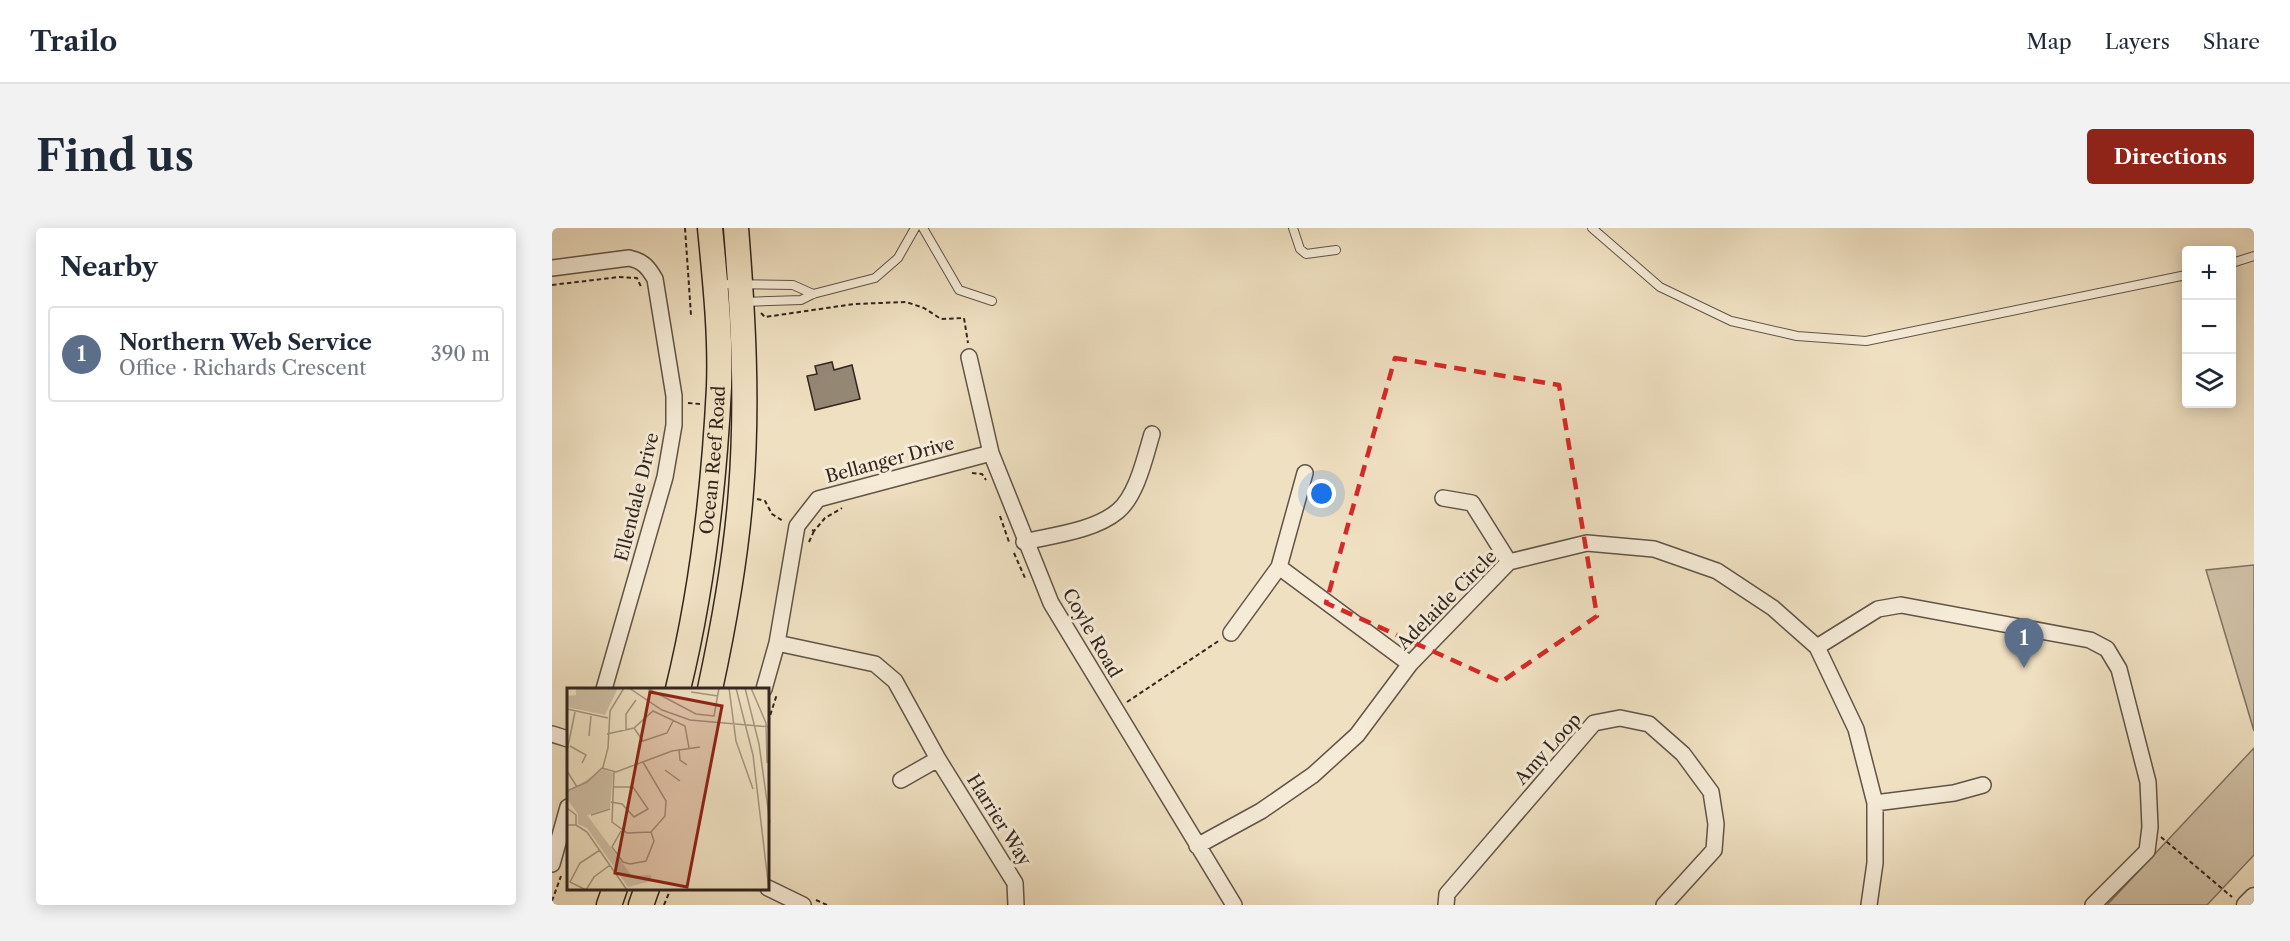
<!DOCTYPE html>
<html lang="en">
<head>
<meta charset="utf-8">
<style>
  body { margin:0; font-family:"Libre Caslon Text",serif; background:#f2f2f3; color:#1f2937 }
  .controls { position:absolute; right:18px; top:18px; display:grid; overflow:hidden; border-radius:6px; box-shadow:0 3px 15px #0003 }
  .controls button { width:54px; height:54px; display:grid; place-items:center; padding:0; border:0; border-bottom:2px solid #e0e1e3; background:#fff; color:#1f2937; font:30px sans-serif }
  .you { position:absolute; left:770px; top:266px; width:21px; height:21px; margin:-15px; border:4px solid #fff; border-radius:50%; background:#1a73e8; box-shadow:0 0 0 9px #1a73e833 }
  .badge { display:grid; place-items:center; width:39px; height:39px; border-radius:50%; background:#8f2418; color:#fff; font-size:20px; font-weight:700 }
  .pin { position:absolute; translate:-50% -50px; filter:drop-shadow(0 2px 3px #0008) }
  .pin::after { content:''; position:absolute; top:32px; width:21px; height:18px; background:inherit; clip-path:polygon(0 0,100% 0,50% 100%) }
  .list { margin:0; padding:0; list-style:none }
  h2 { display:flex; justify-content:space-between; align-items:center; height:78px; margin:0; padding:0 24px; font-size:26px }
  h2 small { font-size:20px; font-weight:400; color:#747a83 }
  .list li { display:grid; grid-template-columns:39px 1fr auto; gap:18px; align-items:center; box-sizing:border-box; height:96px; margin:0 12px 12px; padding:0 12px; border:2px solid #e0e1e3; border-radius:6px }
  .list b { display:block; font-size:22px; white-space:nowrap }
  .list p { margin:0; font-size:20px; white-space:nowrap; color:#747a83 }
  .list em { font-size:20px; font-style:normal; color:#747a83 }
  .icon { flex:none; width:33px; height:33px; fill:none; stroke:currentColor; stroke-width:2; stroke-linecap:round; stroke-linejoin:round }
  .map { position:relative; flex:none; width:1702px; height:677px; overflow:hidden; border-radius:6px }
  header { display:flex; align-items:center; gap:36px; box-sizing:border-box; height:84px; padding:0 30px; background:#fff; border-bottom:2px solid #e0e1e3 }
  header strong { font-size:28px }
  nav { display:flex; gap:33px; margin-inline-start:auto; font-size:21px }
  .intro { display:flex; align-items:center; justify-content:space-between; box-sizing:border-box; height:144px; padding:0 36px }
  h1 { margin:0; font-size:42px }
  .button { padding:15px 27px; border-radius:6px; background:#8f2418; color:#fff; font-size:21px; font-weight:700 }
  main { display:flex; gap:36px; padding:0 36px }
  aside { flex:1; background:#fff; border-radius:6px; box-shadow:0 3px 15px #0003 }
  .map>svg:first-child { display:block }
</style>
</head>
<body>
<header>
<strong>Trailo</strong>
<nav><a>Map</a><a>Layers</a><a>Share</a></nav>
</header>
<div class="intro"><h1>Find us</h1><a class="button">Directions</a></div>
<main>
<aside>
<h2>Nearby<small></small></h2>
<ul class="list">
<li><span class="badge" style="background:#5c6f8a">1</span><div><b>Northern Web Service</b><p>Office · Richards Crescent</p></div><em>390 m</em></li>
</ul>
</aside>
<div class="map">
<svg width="1702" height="677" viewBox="0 0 1702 677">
  <rect width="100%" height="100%" fill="#efe0c1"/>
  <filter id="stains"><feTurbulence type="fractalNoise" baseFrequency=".00333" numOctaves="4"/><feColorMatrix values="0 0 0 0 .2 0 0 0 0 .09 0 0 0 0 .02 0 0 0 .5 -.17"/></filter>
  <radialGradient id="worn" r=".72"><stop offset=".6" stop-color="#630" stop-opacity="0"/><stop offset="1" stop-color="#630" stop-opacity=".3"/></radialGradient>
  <path fill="#cfc0a6" stroke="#807363" stroke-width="1.5" d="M1702,337v166l-48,-161z
    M1702,520v107l-47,50h-100z"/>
  <path fill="#948774" stroke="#322620" stroke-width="1.5" d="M280,134l2,8 18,-5 8,34 -45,11 -8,-34 10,-2 -2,-8z"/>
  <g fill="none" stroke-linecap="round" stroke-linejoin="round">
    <defs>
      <path id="service" d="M371,0l36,62 33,11
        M741,0l7,21 6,5 30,-4
        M1040,0l68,59 71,34 66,15 69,5 320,-66
        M1680,35l22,-7
        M165,56l76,1 20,9
        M192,74l57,-2 12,-6 62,-16 23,-20 17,-30"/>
      <path id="minor" d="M0,40l77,-10c14,3 19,9 26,21l19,117v29l-9,52 -61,212
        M417,129l22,96 60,150 183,302
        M891,270l29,5 37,59
        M472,314c30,-7 70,-11 94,-31 19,-16 27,-54 34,-77
        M727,339l131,97
        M679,405l48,-66 26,-94
        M225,415l98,21 20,17 43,78 77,124 1,22
        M1265,419l61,-38 23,-4 189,35 17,9 12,20 29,113 2,45 -3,24 -54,54
        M212,461l13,-46 20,-117 21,-27 173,-46
        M0,506l16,5
        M349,552l37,-21
        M1323,575l79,-10 29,-8
        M645,618l64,-35 52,-36 44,-40 53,-71 99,-102 78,-19 67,6 63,22 56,37 44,39 39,82 19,74v60l-6,42
        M0,636l16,-57
        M216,660l35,17
        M894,677l1,-11 147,-171 26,-5 29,6 34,30 28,38 5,32 -2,26 -50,55"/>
      <path id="tertiary" d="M1694,677l8,-8"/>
      <g id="primary">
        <path id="s1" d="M126,461c24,-98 36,-201 41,-302 2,-53 -4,-107 -9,-159"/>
        <path d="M158,461c14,-65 26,-131 31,-198 7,-87 2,-176 -5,-263"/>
        <path d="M57,677l6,-17"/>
        <path d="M89,677l6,-17"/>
      </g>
    </defs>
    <use href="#service" stroke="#615448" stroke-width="10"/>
    <use href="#minor" stroke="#615448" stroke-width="18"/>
    <use href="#tertiary" stroke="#615448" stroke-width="21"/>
    <use href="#primary" stroke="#322620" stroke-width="27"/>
    <path stroke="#322620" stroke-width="2" stroke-dasharray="4.5 3" stroke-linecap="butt" d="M133,0l6,87
      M0,57l67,-8 18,1 5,11
      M209,85l4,4 89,-13 52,-2 18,6 17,11 23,-1 4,25
      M136,175l12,1
      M420,245l10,1 4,6
      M205,271l8,2 7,13 11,7
      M448,288l9,26
      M260,302l2,1 11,-13 17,-10
      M257,314l5,-11
      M462,325l11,25
      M575,474l93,-62
      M216,494l9,-28
      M1609,609l71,60
      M264,672l11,5
      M0,673l9,-25
      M112,677l7,-17"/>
    <use href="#service" stroke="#f5ebd7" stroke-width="8"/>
    <use href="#minor" stroke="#f5ebd7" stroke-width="15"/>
    <use href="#tertiary" stroke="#f5ebd7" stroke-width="18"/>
    <use href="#primary" stroke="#efe0c1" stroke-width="24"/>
  </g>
  <path fill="none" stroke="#d62828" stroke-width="4.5" stroke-dasharray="12 8" stroke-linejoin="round" d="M843,130l164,27 38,231 -96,66 -175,-79z"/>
  <g text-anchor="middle" stroke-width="6" stroke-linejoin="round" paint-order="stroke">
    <g font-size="18" fill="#322620" stroke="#f5ebd7">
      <text dy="6" stroke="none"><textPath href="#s1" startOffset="232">Ocean Reef Road</textPath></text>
      <text transform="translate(338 232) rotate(-15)" y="6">Bellanger Drive</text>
      <text transform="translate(85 269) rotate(-76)" y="6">Ellendale Drive</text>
      <text transform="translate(895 372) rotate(-45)" y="6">Adelaide Circle</text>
      <text transform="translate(540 405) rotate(60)" y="6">Coyle Road</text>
      <text transform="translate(996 521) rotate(-48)" y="6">Amy Loop</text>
      <text transform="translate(447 592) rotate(58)" y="6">Harrier Way</text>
    </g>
  </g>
  <g transform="translate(15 460)">
    <rect width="202" height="202" fill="#efe0c1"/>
    <path d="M9,0h42l-13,27 -38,-8v-11l9,-1zM36,81l10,4 -3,35 -23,7 45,61 19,-1v6l-23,6 -41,-59 -9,-4v-10l-11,-15v-12l3,4z" fill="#cfc0a6"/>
    <path fill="none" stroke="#a39681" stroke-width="1.5" d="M62,0l33,22 28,10 80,7M80,0l49,26 18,2 5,-28M162,0l7,53 17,48M169,0l17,67 16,135M178,0l14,56 11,79M184,0l15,35 1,40M124,4l27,4M0,21l41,9M67,40l9,13 24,-8 6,-12M59,42v-16l10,-14M40,46l27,-6 19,-17 32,15 4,22M22,48l2,-20M3,58l16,9 -4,8M112,61l1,11 7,5M0,63l8,-39M35,80l14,4 56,-21 28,-4M98,82l15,11M0,83l10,16M47,84l-2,50 15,11 24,-1 14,-16 1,-15 -23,-39M0,103l20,-9 16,-15 5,-19 2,-37 14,-23M44,114l11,2 12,13 14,-8 -15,-22h-19M0,120l9,7v10M24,127l19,-6M0,137h9l11,7 40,58M54,143l-9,16 11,15 7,2 16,-3 8,-20 -3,-9M33,162l-20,13 -10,19 16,8 8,-13 16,-12"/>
    <path fill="#8f2418" fill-opacity="0.15" stroke="#8f2418" stroke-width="3" d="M83,4l72,14 -35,181 -72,-14z"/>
    <rect width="202" height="202" fill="none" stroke="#322620" stroke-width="3"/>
  </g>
  <rect width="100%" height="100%" filter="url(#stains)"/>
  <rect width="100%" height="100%" fill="url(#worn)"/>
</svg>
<div class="controls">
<button>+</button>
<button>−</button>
<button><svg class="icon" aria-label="layers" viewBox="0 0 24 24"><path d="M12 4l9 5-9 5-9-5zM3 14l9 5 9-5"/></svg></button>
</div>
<div class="you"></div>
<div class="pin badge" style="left:1472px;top:440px;background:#5c6f8a">1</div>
</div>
</main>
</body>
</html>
